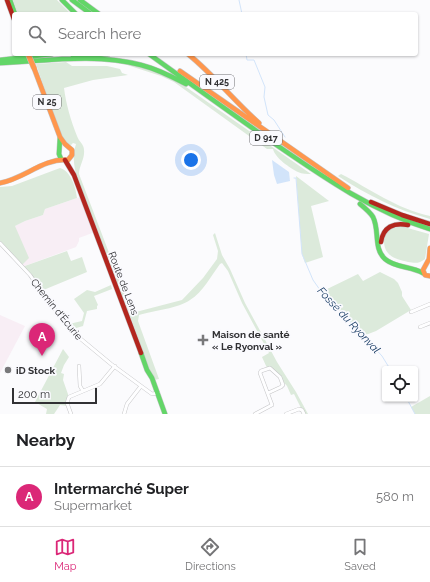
<!DOCTYPE html>
<html lang="en">
<head>
<meta charset="utf-8">
<style>
  body { margin:0; font-family:Raleway,sans-serif; background:#f6f6f6; color:#202124 }
  .controls { position:absolute; right:12px; bottom:12px; display:grid; overflow:hidden; border-radius:4px; box-shadow:0 1px 3px #0004 }
  .controls button { width:36px; height:36px; display:grid; place-items:center; padding:0; border:0; border-bottom:1px solid #e0e0e0; background:#fff; color:#202124; font:20px sans-serif }
  .scale { position:absolute; left:12px; bottom:10px; width:85px; box-sizing:border-box; padding-left:4px; border:2px solid #313134; border-top:0; font-size:11px; line-height:14px; white-space:nowrap; color:#313134; -webkit-text-stroke:3px #fafafe; paint-order:stroke }
  .you { position:absolute; left:191px; top:160px; width:14px; height:14px; margin:-10px; border:3px solid #fff; border-radius:50%; background:#1a73e8; box-shadow:0 0 0 6px #1a73e833 }
  .badge { display:grid; place-items:center; width:26px; height:26px; border-radius:50%; background:#db2777; color:#fff; font-size:13px; font-weight:700 }
  .pin { position:absolute; translate:-50% -33px; filter:drop-shadow(0 1px 2px #0008) }
  .pin::after { content:''; position:absolute; top:21px; width:14px; height:12px; background:inherit; clip-path:polygon(0 0,100% 0,50% 100%) }
  .list { margin:0; padding:0; list-style:none }
  h2 { display:flex; justify-content:space-between; align-items:center; height:52px; margin:0; padding:0 16px; font-size:17px }
  h2 small { font-size:13px; font-weight:400; color:#757577 }
  .list li { display:grid; grid-template-columns:26px 1fr auto; gap:12px; align-items:center; box-sizing:border-box; height:60px; padding:0 16px; border-top:1px solid #e0e0e0 }
  .list b { display:block; font-size:15px; white-space:nowrap }
  .list p { margin:0; font-size:13px; white-space:nowrap; color:#757577 }
  .list em { font-size:13px; font-style:normal; color:#757577 }
  .icon { flex:none; width:22px; height:22px; fill:none; stroke:currentColor; stroke-width:2; stroke-linecap:round; stroke-linejoin:round }
  .map { position:relative; flex:none; width:430px; height:414px; overflow:hidden }
  .search { position:absolute; background:#fff; box-shadow:0 1px 3px #0004; left:12px; right:12px; top:12px; height:44px; display:flex; align-items:center; gap:10px; box-sizing:border-box; padding:0 14px; border-radius:4px; color:#757577; font-size:15px }
  .sheet { height:112px; background:#fff }
  nav { display:flex; justify-content:space-around; align-items:center; box-sizing:border-box; height:56px; border-top:1px solid #e0e0e0; background:#fff; font-size:11px; color:#757577 }
  nav a { display:grid; justify-items:center; gap:2px }
  nav .on { color:#db2777 }
  .map>svg:first-child { display:block }
</style>
</head>
<body>
<div class="map">
<svg width="430" height="414" viewBox="0 0 430 414">
  <rect width="100%" height="100%" fill="#fbfbfd"/>
  <path fill="#f8eef5" d="M80,197l9,17 6,18 -16,6v3l-3,6 -54,20 -7,-41 10,-5 18,-6 2,-6z
    M0,315l25,11 -25,47z"/>
  <path fill="#dceadb" d="M13,0h44l14,14h-53z
    M66,62l6,4h35l13,3 2,4 6,2 -35,5 -29,8c2,16 7,33 13,48 2,6 7,8 7,14 1,9 -5,16 -5,24l53,139 50,-13 21,-22 14,-19 1,-8 -5,-16 2,-2 7,22 8,14 15,34 32,59 19,30 12,22h-4l-10,-20 -3,1 -4,-9 -15,-17 -5,-1 -5,-11 7,-4 -27,-50 -14,-32 -6,-8 -2,1c-9,12 -17,28 -30,36 -11,8 -37,11 -51,15l-1,6 21,58 -5,1 -5,-10 -17,-49 -55,-142c-3,-14 -5,-22 -1,-35l-3,-1 -2,2 -6,-2 -6,-12 -23,-67z
    M127,63l27,7 22,10 135,94c-4,0 -9,0 -13,-2 -8,-4 -23,-14 -25,-23h-6l-93,-67 -13,-6 -37,-12z
    M60,168c11,3 16,20 17,30l-32,11 -2,6 -18,6 -10,5 14,32 -8,8 -21,-23v-56l12,-1z
    M341,174c29,15 56,35 89,42v3c-33,-9 -63,-24 -92,-43z
    M296,176l33,25 -18,5 12,51 -18,6 -3,-9z
    M404,227l25,7 -4,25c-6,5 -10,4 -17,3 -7,-2 -15,-3 -20,-9 -3,-3 -4,-8 -4,-12 0,-12 10,-14 20,-14z
    M67,251l4,10 11,-4 5,15 -46,19 -19,-24z
    M380,272l14,7 4,4 4,9v4l9,14 -35,21 -13,5 -42,-44 37,-18 5,7z
    M111,285l1,4 -18,7 4,9 -1,1v3l-10,2 -4,15 -10,3 -4,-5 13,-3 2,-8 -10,-14 13,-9 8,2z
    M63,349l6,8 -5,8 -3,8 3,1 -1,6 6,17 -1,9 -8,-1 -6,9h-8l1,-5 -12,-7z
    M430,396v18h-15l-4,-7z"/>
  <path fill="#d2e4fa" d="M272,160l17,12 1,9 -13,3 -3,-9z"/>
  <g fill="none" stroke-linecap="round" stroke-linejoin="round">
    <path stroke="#d2e4fa" stroke-width="1" d="M239,0l3,14
      M246,54l1,6h7l11,27 -1,10 4,18 6,5 11,17
      M294,178h2l6,76 11,26 12,17 34,34 23,25 8,13
      M407,399l8,15"/>
    <defs>
      <path id="street" d="M0,243l30,32 19,27 27,33 35,29 41,30 6,-1
        M411,312l19,-8
        M420,327l10,-4
        M79,366l1,20 3,5
        M71,414l-4,-11 2,-6 31,-13 15,-18
        M124,414l3,-10 14,-18
        M255,414l17,-9 -12,-32 1,-2 9,-3 10,9 3,8 -2,2 -13,6
        M286,414l13,-5 3,1 2,4"/>
      <path id="fast" d="M10,0l5,14
        M62,0l14,14
        M72,0l19,14
        M80,0l19,14
        M149,54c43,31 86,62 129,92 48,33 96,66 152,83
        M73,56l35,-2
        M0,60l52,-6
        M0,63c46,-2 95,-10 141,2 16,4 30,11 45,19
        M60,138l-1,16 2,5
        M360,204c5,4 10,8 13,13 7,14 0,31 12,42 10,9 26,7 38,14
        M141,353l6,17 5,8 13,36"/>
      <path id="slow" d="M188,54c26,21 46,47 71,69
        M180,71l168,117
        M0,183c24,-4 43,-25 68,-23l4,-5v-5l-7,-6 -5,-7 -26,-69
        M430,248l-1,11 -6,11 2,5 5,1"/>
      <path id="jam" d="M7,0l7,19
        M65,160l9,15 67,178
        M371,202l31,13 28,9
        M381,242c2,-15 13,-20 27,-17"/>
    </defs>
    <use href="#street" stroke="#c5c5c7" stroke-width="4"/>
    <use href="#fast" stroke="#c5c5c7" stroke-width="5.5"/>
    <use href="#slow" stroke="#c5c5c7" stroke-width="5.5"/>
    <use href="#jam" stroke="#c5c5c7" stroke-width="5.5"/>
    <use href="#street" stroke="#fefeff" stroke-width="3"/>
    <use href="#fast" stroke="#63d668" stroke-width="4.5"/>
    <use href="#slow" stroke="#ff974d" stroke-width="4.5"/>
    <use href="#jam" stroke="#b3261e" stroke-width="4.5"/>
    <defs>
      <path id="slow-bridge" d="M28,54l6,14"/>
    </defs>
    <use href="#slow-bridge" stroke="#c5c5c7" stroke-width="6" stroke-linecap="butt"/>
    <use href="#slow-bridge" stroke="#ff974d" stroke-width="5"/>
  </g>
  <g fill="#78787a" stroke="#fafafe" stroke-width="1.5">
    <path d="M201 334h4v4h4v4h-4v4h-4v-4h-4v-4h4z"/>
    <circle cx="8" cy="370" r="4"/>
  </g>
  <g text-anchor="middle" stroke-width="3.5" stroke-linejoin="round" paint-order="stroke">
    <g fill="#fafafe" stroke="#6d6d71" stroke-width="1">
      <rect x="200" y="75" width="34" height="14" rx="3"/>
      <rect x="33" y="95" width="28" height="14" rx="3"/>
      <rect x="250" y="131" width="32" height="14" rx="3"/>
    </g>
    <g font-size="9" font-weight="bold" fill="#313134">
      <text x="217" y="85">N 425</text>
      <text x="47" y="105">N 25</text>
      <text x="266" y="141">D 917</text>
    </g>
    <g font-size="10" fill="#313134" stroke="#fafafe">
      <text transform="translate(124 283) rotate(69)" y="4">Route de Lens</text>
      <text transform="translate(57 309) rotate(51)" y="4">Chemin d'Écurie</text>
    </g>
    <g font-size="10" font-weight="bold" fill="#313134" stroke="#fafafe" text-anchor="start">
      <text x="212" y="338">Maison de santé<tspan x="212" dy="12">« Le Ryonval »</tspan></text>
      <text x="16" y="374">iD Stock</text>
    </g>
    <g font-size="11" font-style="italic" fill="#1a3d65" stroke="#fafafe">
      <text transform="translate(349 320) rotate(47)" y="4">Fossé du Ryonval</text>
    </g>
  </g>
</svg>
<div class="controls">
<button><svg class="icon" aria-label="locate" viewBox="0 0 24 24"><circle cx="12" cy="12" r="6"/><path d="M12 2v4M12 18v4M2 12h4M18 12h4"/></svg></button>
</div>
<div class="scale">200 m</div>
<div class="you"></div>
<div class="pin badge" style="left:42px;top:356px">A</div>
<div class="search"><svg class="icon" aria-label="search" viewBox="0 0 24 24"><circle cx="10" cy="10" r="6"/><path d="M15 15l6 6"/></svg>Search here</div>
</div>
<section class="sheet">
<h2>Nearby<small></small></h2>
<ul class="list">
<li><span class="badge">A</span><div><b>Intermarché Super</b><p>Supermarket</p></div><em>580 m</em></li>
</ul>
</section>
<nav>
<a class="on"><svg class="icon" aria-label="map" viewBox="0 0 24 24"><path d="M3 6l6-2 6 2 6-2v14l-6 2-6-2-6 2zM9 4v14M15 6v14"/></svg>Map</a>
<a><svg class="icon" aria-label="directions" viewBox="0 0 24 24"><path d="M12 3l9 9-9 9-9-9zM9 14v-3h6M13 9l2 2-2 2"/></svg>Directions</a>
<a><svg class="icon" aria-label="saved" viewBox="0 0 24 24"><path d="M7 4h10v16l-5-4-5 4z"/></svg>Saved</a>
</nav>
</body>
</html>
